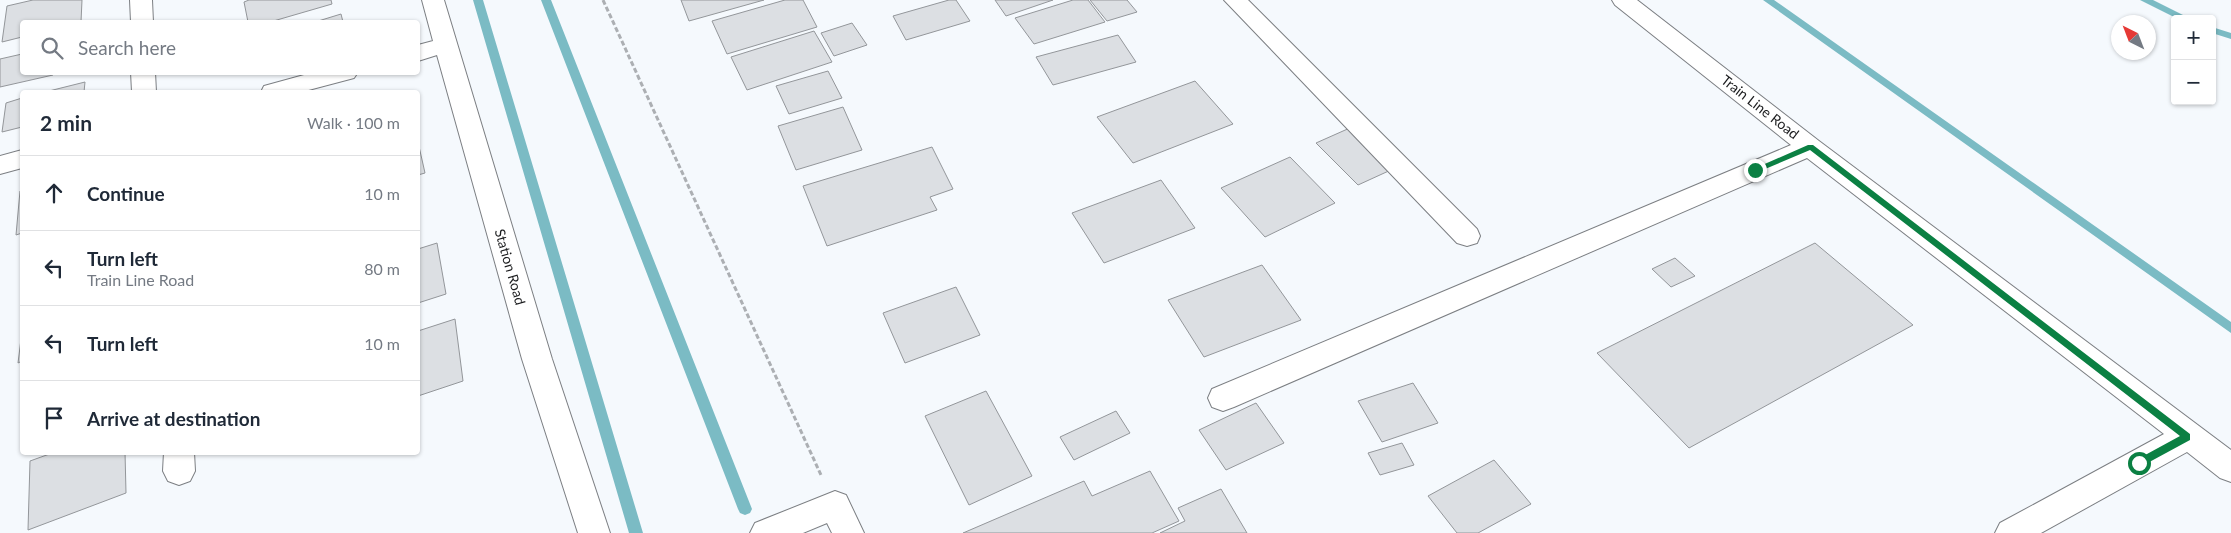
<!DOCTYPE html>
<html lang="en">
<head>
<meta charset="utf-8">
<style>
  body { margin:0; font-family:Lato,sans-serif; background:#f2f2f3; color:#1f2937 }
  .controls { position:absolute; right:15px; top:15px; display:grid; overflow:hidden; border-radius:5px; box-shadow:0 1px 4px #0004 }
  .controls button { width:45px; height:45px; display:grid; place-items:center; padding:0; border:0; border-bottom:1px solid #e0e1e3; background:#fff; color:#1f2937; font:25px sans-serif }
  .compass { position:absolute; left:2111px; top:15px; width:45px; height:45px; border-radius:50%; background:#fff; box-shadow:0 1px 4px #0004; rotate:318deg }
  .stop { position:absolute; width:15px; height:15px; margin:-11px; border:4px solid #0b8043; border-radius:50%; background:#fff }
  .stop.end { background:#0b8043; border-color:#fff; box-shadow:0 1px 5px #0008 }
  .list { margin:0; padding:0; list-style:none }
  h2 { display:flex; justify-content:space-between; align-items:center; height:65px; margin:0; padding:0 20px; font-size:21px }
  h2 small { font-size:16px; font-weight:400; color:#747a83 }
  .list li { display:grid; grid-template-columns:32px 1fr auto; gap:15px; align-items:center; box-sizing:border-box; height:75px; padding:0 20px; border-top:1px solid #e0e1e3 }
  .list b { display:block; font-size:19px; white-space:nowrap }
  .list p { margin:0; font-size:16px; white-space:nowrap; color:#747a83 }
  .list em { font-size:16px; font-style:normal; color:#747a83 }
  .icon { flex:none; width:28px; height:28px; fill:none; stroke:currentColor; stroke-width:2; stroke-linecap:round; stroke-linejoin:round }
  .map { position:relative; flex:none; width:2231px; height:533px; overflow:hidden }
  .search { position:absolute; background:#fff; box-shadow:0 1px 4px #0004; left:20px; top:20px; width:400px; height:55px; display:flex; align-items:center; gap:12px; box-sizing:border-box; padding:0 18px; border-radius:5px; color:#747a83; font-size:19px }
  .panel { position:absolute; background:#fff; box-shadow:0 1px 4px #0004; left:20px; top:90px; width:400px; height:365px; border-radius:5px }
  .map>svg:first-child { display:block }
</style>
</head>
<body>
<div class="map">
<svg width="2231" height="533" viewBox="0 0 2231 533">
  <rect width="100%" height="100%" fill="#f5f9fd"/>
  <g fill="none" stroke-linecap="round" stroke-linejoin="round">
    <path fill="#7bbbc4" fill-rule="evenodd" d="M473,0h10l160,533h-14z
      M541,0h10l201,509 -2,4 -5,2 -5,-2 -2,-4z
      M1763,0h11l457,322v11z
      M2140,0h13l38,19h-13z
      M2212,27l19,6v6l-19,-6z"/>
  </g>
  <path fill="#dcdfe3" stroke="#93969a" d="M33,0h49l-1,22h-59v15l-20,5 5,-36z
    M249,0h82l1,4 -62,18h-22l-4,-20z
    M681,0h83l-75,21z
    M785,0h18l14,27 -90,27 -15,-33z
    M949,0h7l14,21 -64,19 -13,-24z
    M995,0h58l-47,16z
    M1073,0h15l17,22 -71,22 -19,-26z
    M1090,0h37l10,12 -30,9z
    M341,14l2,8h-28z
    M852,23l15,22 -33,11 -13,-23z
    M814,31l18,31 -85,28 -16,-33z
    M1118,35l18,27 -83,23 -17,-28z
    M22,54v18h31v3l-53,12v-28z
    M828,71l14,27 -53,16 -13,-28z
    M1195,81l38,43 -100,39 -36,-46z
    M85,82l-1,10h-39z
    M22,98v29l-20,5 4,-29z
    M843,107l19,43 -66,20 -18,-44z
    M1352,127l41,42 -35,16 -42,-42z
    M418,142l7,31 -7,2z
    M932,147l21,42 -23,8 7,13 -110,36 -24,-60z
    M1290,157l45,46 -70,34 -44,-49z
    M1161,180l34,48 -91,35 -32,-50z
    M22,190v43l-6,2 4,-44z
    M437,243l9,51 -28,9v-54z
    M1815,243l98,82 -224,123 -92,-95z
    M1675,258l20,18 -24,11 -19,-18z
    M1262,265l39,55 -97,37 -36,-57z
    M956,287l24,48 -75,28 -22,-50z
    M455,319l8,62 -45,15v-65z
    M22,331v30l-4,2z
    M1413,383l25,40 -56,19 -24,-41z
    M986,391l46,85 -63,29 -44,-89z
    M1256,403l28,40 -58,27 -27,-40z
    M1116,411l14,22 -56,27 -14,-23z
    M1402,443l12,22 -34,10 -12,-22z
    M55,452h70l1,41 -98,37 2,-69z
    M1494,460l37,44 -53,29h-21l-29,-37z
    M1150,471l29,50 -27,12h-189l121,-52 8,15z
    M1221,489l26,44h-87l25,-12 -7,-13z"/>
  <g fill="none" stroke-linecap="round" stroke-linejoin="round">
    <defs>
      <path id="street" d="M130,0h22l1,22h-22z
        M422,0h22l108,359 58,174h-32l-56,-174 -85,-304 -19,6v-16l15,-4z
        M1224,0h24l229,229 3,7 -3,7 -10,3 -10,-3z
        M1612,0h25l182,141 412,309v32l-11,-4 -33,-26 -146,81h-46l5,-10 164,-89 -357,-276 -573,249 -11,4 -11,-4 -4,-9 4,-9 579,-244 -176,-140z
        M131,72h24l1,20h-24z
        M315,72h43l-4,6 -53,14h-40l3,-6z
        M22,150v18l-22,6v-18z
        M164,452h30l1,19 -5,10 -11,4 -11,-4 -5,-10z
        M835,491l11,4 18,38h-32l-5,-10 -24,10h-53l5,-10z"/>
    </defs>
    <use href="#street" stroke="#7c7f83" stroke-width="2"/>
    <path stroke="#acafb3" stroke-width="3" stroke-dasharray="5 2.5" stroke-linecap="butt" d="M603,0l218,475"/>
    <use href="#street" fill="#fff" fill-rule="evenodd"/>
  </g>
  <path fill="#0b8043" d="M1808,145h5l377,289v6l-48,26h-6v-6l44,-24 -370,-286 -52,22 -7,-2z"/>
  <g text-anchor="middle" stroke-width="4" stroke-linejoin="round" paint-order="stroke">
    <g font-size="14" fill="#1c1d1f" stroke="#fff">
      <text transform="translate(1760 107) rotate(38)" y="5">Train Line Road</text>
      <text transform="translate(510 267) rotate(74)" y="5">Station Road</text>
    </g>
  </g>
</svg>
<div class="controls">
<button>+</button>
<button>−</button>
</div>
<svg class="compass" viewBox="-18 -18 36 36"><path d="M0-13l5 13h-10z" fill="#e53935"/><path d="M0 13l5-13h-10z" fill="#747a83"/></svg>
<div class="stop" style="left:2139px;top:463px"></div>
<div class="stop end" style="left:1755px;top:170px"></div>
<div class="search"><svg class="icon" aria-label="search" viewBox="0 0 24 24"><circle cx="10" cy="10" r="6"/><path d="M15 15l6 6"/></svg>Search here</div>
<section class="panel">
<h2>2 min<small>Walk · 100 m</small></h2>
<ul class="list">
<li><svg class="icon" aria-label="ahead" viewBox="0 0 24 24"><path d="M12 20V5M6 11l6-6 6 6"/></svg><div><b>Continue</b></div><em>10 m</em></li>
<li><svg class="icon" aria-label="left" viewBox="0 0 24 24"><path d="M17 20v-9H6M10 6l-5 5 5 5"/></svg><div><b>Turn left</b><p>Train Line Road</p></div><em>80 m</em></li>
<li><svg class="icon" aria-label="left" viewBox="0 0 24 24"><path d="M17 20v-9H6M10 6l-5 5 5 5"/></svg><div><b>Turn left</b></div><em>10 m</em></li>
<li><svg class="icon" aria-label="arrive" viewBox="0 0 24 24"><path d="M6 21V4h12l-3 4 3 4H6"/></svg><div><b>Arrive at destination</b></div></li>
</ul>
</section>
</div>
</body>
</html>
